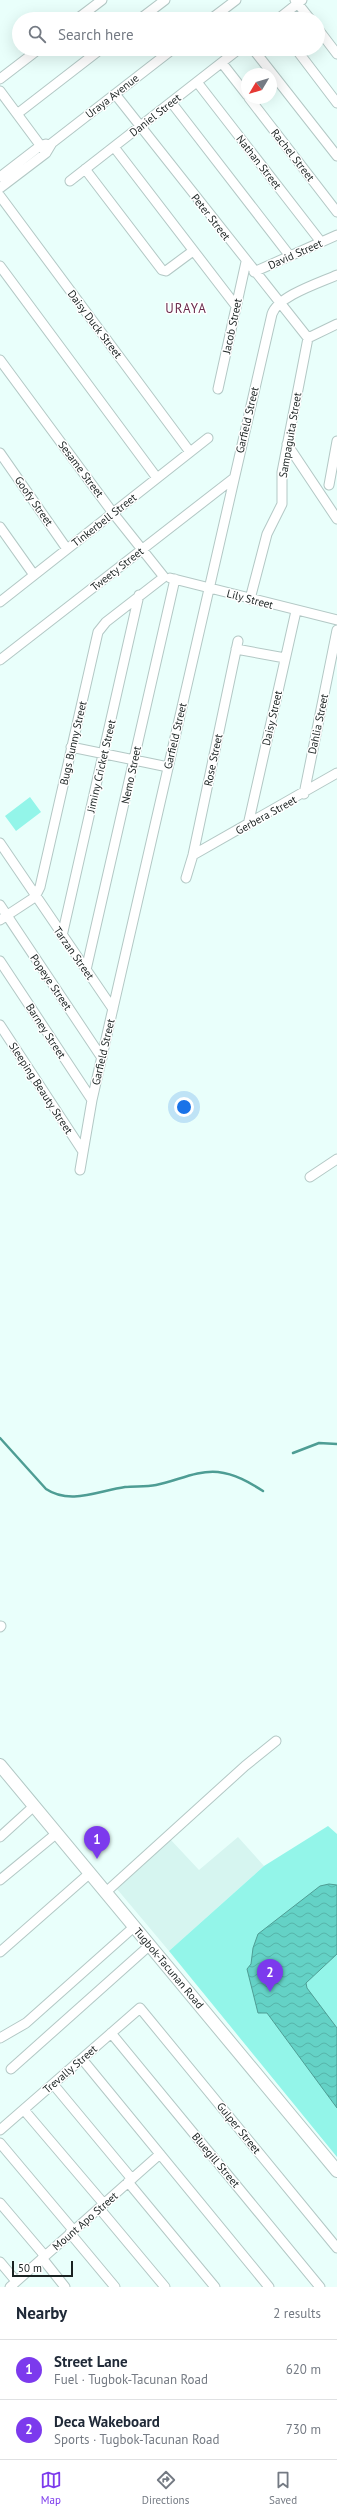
<!DOCTYPE html>
<html lang="en">
<head>
<meta charset="utf-8">
<style>
  body { margin:0; font-family:"PT Sans",sans-serif; background:#f6f6f7; color:#1f2937 }
  .compass { position:absolute; left:241px; top:68px; width:36px; height:36px; border-radius:50%; background:#fff; box-shadow:0 4px 16px #0002; rotate:232deg }
  .scale { position:absolute; left:12px; bottom:10px; width:61px; box-sizing:border-box; padding-left:4px; border:2px solid #1a2221; border-top:0; font-size:11px; line-height:14px; white-space:nowrap; color:#1a2221; -webkit-text-stroke:3px #fff; paint-order:stroke }
  .you { position:absolute; left:184px; top:1107px; width:14px; height:14px; margin:-10px; border:3px solid #fff; border-radius:50%; background:#1a73e8; box-shadow:0 0 0 6px #1a73e833 }
  .badge { display:grid; place-items:center; width:26px; height:26px; border-radius:50%; background:#7c3aed; color:#fff; font-size:13px; font-weight:700 }
  .pin { position:absolute; translate:-50% -33px; filter:drop-shadow(0 1px 2px #0008) }
  .pin::after { content:''; position:absolute; top:21px; width:14px; height:12px; background:inherit; clip-path:polygon(0 0,100% 0,50% 100%) }
  .list { margin:0; padding:0; list-style:none }
  h2 { display:flex; justify-content:space-between; align-items:center; height:52px; margin:0; padding:0 16px; font-size:17px }
  h2 small { font-size:13px; font-weight:400; color:#747a83 }
  .list li { display:grid; grid-template-columns:26px 1fr auto; gap:12px; align-items:center; box-sizing:border-box; height:60px; padding:0 16px; border-top:1px solid #e0e1e3 }
  .list b { display:block; font-size:15px; white-space:nowrap }
  .list p { margin:0; font-size:13px; white-space:nowrap; color:#747a83 }
  .list em { font-size:13px; font-style:normal; color:#747a83 }
  .icon { flex:none; width:22px; height:22px; fill:none; stroke:currentColor; stroke-width:2; stroke-linecap:round; stroke-linejoin:round }
  .map { position:relative; flex:none; width:337px; height:2287px; overflow:hidden }
  .search { position:absolute; background:#fff; box-shadow:0 4px 16px #0002; left:12px; right:12px; top:12px; height:44px; display:flex; align-items:center; gap:10px; box-sizing:border-box; padding:0 14px; border-radius:22px; color:#747a83; font-size:15px }
  .sheet { height:172px; background:#fff }
  nav { display:flex; justify-content:space-around; align-items:center; box-sizing:border-box; height:56px; border-top:1px solid #e0e1e3; background:#fff; font-size:11px; color:#747a83 }
  nav a { display:grid; justify-items:center; gap:2px }
  nav .on { color:#7c3aed }
  .map>svg:first-child { display:block }
</style>
</head>
<body>
<div class="map">
<svg width="337" height="2287" viewBox="0 0 337 2287">
  <defs>
    <pattern id="water-waves" width="16" height="10" patternUnits="userSpaceOnUse"><rect width="16" height="10" fill="#64d2c6"/><path d="M0 5q4-4 8 0t8 0" fill="none" stroke="#56b4aa"/></pattern>
  </defs>
  <rect width="100%" height="100%" fill="#e9fffb"/>
  <path fill="#d6f5f0" d="M238,1837l26,29 -95,85 -52,-62 53,-50 29,31z"/>
  <path fill="#93f5e9" d="M30,797l11,15 -25,19 -11,-15z
    M328,1826l9,8v323l-168,-206 95,-85z"/>
  <path fill="url(#water-waves)" stroke="#4e9d94" d="M329,1884l8,1v69l-31,29 1,5 30,40v80l-70,-95h-9l-11,-44 4,-5 2,-16 5,-14 62,-48z"/>
  <g fill="none" stroke-linecap="round" stroke-linejoin="round">
    <path stroke="#4e9d94" stroke-width="2.5" d="M0,1438l46,51c24,16 52,2 79,-2 10,-1 21,0 31,-2 21,-4 40,-15 62,-13 17,2 31,10 45,19
      M293,1453l26,-10 18,1"/>
    <defs>
      <path id="minor" d="M295,0l15,19
        M77,19l25,-19
        M140,19l25,-19
        M211,19l25,-19
        M278,19l24,-19
        M318,29l19,25
        M253,49l84,107
        M296,49l41,54
        M222,63l25,32
        M0,79l39,-30
        M197,82l124,160
        M0,91l46,62
        M115,94l193,244
        M249,98l88,114
        M171,102l119,154
        M17,114l84,-65
        M114,147l122,159
        M85,169l77,101 4,1 27,-20
        M0,177l40,-31 6,-2
        M70,181l169,-132
        M0,188l46,-35 6,-10 121,-94
        M0,196l190,256
        M0,266l157,212
        M254,272l83,-37
        M308,338l29,-14
        M0,360l113,153 51,64
        M218,389l28,-127
        M287,444l50,75
        M0,453l67,96
        M329,485l8,-44
        M0,527l34,48
        M170,578l167,42
        M250,599l17,-65 15,-30v-32l26,-134
        M0,602l208,-164
        M236,649l49,9
        M0,660l234,-182
        M71,747l97,20
        M304,794l33,-164
        M248,825l48,-214
        M0,843l113,166
        M193,855l144,-82
        M186,878l7,-23 45,-214
        M0,905l102,153
        M0,920l35,-23 5,-10 58,-255 8,-10 58,-45
        M62,936l77,-341
        M0,961l92,139
        M86,970l89,-391
        M0,1025l82,125
        M80,1170l12,-70 180,-786c6,-18 47,-31 65,-39
        M310,1177l27,-18
        M0,1627l1,-1
        M0,1837l34,-31
        M0,1880l57,-47
        M106,1892l139,-126 31,-25
        M0,1952l90,-79
        M111,2033l209,254
        M0,2038l26,-15 109,-97
        M82,2059l187,228
        M11,2069l139,-124
        M53,2084l79,95
        M24,2110l80,94
        M0,2130l140,-122 197,240
        M0,2143l74,88
        M128,2182l87,105
        M0,2203l45,53
        M99,2208l66,79
        M70,2233l45,54
        M42,2258l23,29
        M0,2262l16,19
        M10,2287l150,-133"/>
      <path id="tertiary" d="M0,1765l337,406"/>
    </defs>
    <use href="#minor" stroke="#b3c8c5" stroke-width="11"/>
    <use href="#tertiary" stroke="#b3c8c5" stroke-width="14"/>
    <use href="#minor" stroke="#fff" stroke-width="9"/>
    <use href="#tertiary" stroke="#fff" stroke-width="12"/>
  </g>
  <g text-anchor="middle" stroke-width="3" stroke-linejoin="round" paint-order="stroke">
    <g font-size="11" fill="#1a2221" stroke="#fff">
      <text transform="translate(112 96) rotate(-38)" y="4">Uraya Avenue</text>
      <text transform="translate(155 115) rotate(-38)" y="4">Daniel Street</text>
      <text transform="translate(293 155) rotate(52)" y="4">Rachel Street</text>
      <text transform="translate(259 162) rotate(52)" y="4">Nathan Street</text>
      <text transform="translate(211 217) rotate(52)" y="4">Peter Street</text>
      <text transform="translate(295 254) rotate(-24)" y="4">David Street</text>
      <text transform="translate(95 324) rotate(53)" y="4">Daisy Duck Street</text>
      <text transform="translate(232 326) rotate(-78)" y="4">Jacob Street</text>
      <text transform="translate(247 420) rotate(-77)" y="4">Garfield Street</text>
      <text transform="translate(290 435) rotate(-80)" y="4">Sampaguita Street</text>
      <text transform="translate(81 469) rotate(53)" y="4">Sesame Street</text>
      <text transform="translate(34 501) rotate(55)" y="4">Goofy Street</text>
      <text transform="translate(104 520) rotate(-38)" y="4">Tinkerbell Street</text>
      <text transform="translate(117 569) rotate(-38)" y="4">Tweety Street</text>
      <text transform="translate(250 599) rotate(15)" y="4">Lily Street</text>
      <text transform="translate(272 718) rotate(-77)" y="4">Daisy Street</text>
      <text transform="translate(318 724) rotate(-78)" y="4">Dahlia Street</text>
      <text transform="translate(175 736) rotate(-77)" y="4">Garfield Street</text>
      <text transform="translate(73 743) rotate(-77)" y="4">Bugs Bunny Street</text>
      <text transform="translate(213 760) rotate(-78)" y="4">Rose Street</text>
      <text transform="translate(101 766) rotate(-77)" y="4">Jiminy Cricket Street</text>
      <text transform="translate(131 775) rotate(-78)" y="4">Nemo Street</text>
      <text transform="translate(266 815) rotate(-29)" y="4">Gerbera Street</text>
      <text transform="translate(74 953) rotate(55)" y="4">Tarzan Street</text>
      <text transform="translate(51 982) rotate(56)" y="4">Popeye Street</text>
      <text transform="translate(46 1031) rotate(57)" y="4">Barney Street</text>
      <text transform="translate(103 1052) rotate(-77)" y="4">Garfield Street</text>
      <text transform="translate(41 1088) rotate(57)" y="4">Sleeping Beauty Street</text>
      <text transform="translate(169 1968) rotate(50)" y="4">Tugbok-Tacunan Road</text>
      <text transform="translate(70 2069) rotate(-41)" y="4">Trevally Street</text>
      <text transform="translate(239 2128) rotate(51)" y="4">Gulper Street</text>
      <text transform="translate(216 2160) rotate(50)" y="4">Bluegill Street</text>
      <text transform="translate(85 2221) rotate(-41)" y="4">Mount Apo Street</text>
    </g>
    <g font-size="13" letter-spacing="1" fill="#6a2a4b" stroke="#fff">
      <text x="186" y="313">URAYA</text>
    </g>
  </g>
</svg>
<svg class="compass" viewBox="-18 -18 36 36"><path d="M0-13l5 13h-10z" fill="#e53935"/><path d="M0 13l5-13h-10z" fill="#747a83"/></svg>
<div class="scale">50 m</div>
<div class="you"></div>
<div class="pin badge" style="left:97px;top:1859px">1</div>
<div class="pin badge" style="left:270px;top:1992px">2</div>
<div class="search"><svg class="icon" aria-label="search" viewBox="0 0 24 24"><circle cx="10" cy="10" r="6"/><path d="M15 15l6 6"/></svg>Search here</div>
</div>
<section class="sheet">
<h2>Nearby<small>2 results</small></h2>
<ul class="list">
<li><span class="badge">1</span><div><b>Street Lane</b><p>Fuel · Tugbok-Tacunan Road</p></div><em>620 m</em></li>
<li><span class="badge">2</span><div><b>Deca Wakeboard</b><p>Sports · Tugbok-Tacunan Road</p></div><em>730 m</em></li>
</ul>
</section>
<nav>
<a class="on"><svg class="icon" aria-label="map" viewBox="0 0 24 24"><path d="M3 6l6-2 6 2 6-2v14l-6 2-6-2-6 2zM9 4v14M15 6v14"/></svg>Map</a>
<a><svg class="icon" aria-label="directions" viewBox="0 0 24 24"><path d="M12 3l9 9-9 9-9-9zM9 14v-3h6M13 9l2 2-2 2"/></svg>Directions</a>
<a><svg class="icon" aria-label="saved" viewBox="0 0 24 24"><path d="M7 4h10v16l-5-4-5 4z"/></svg>Saved</a>
</nav>
</body>
</html>
